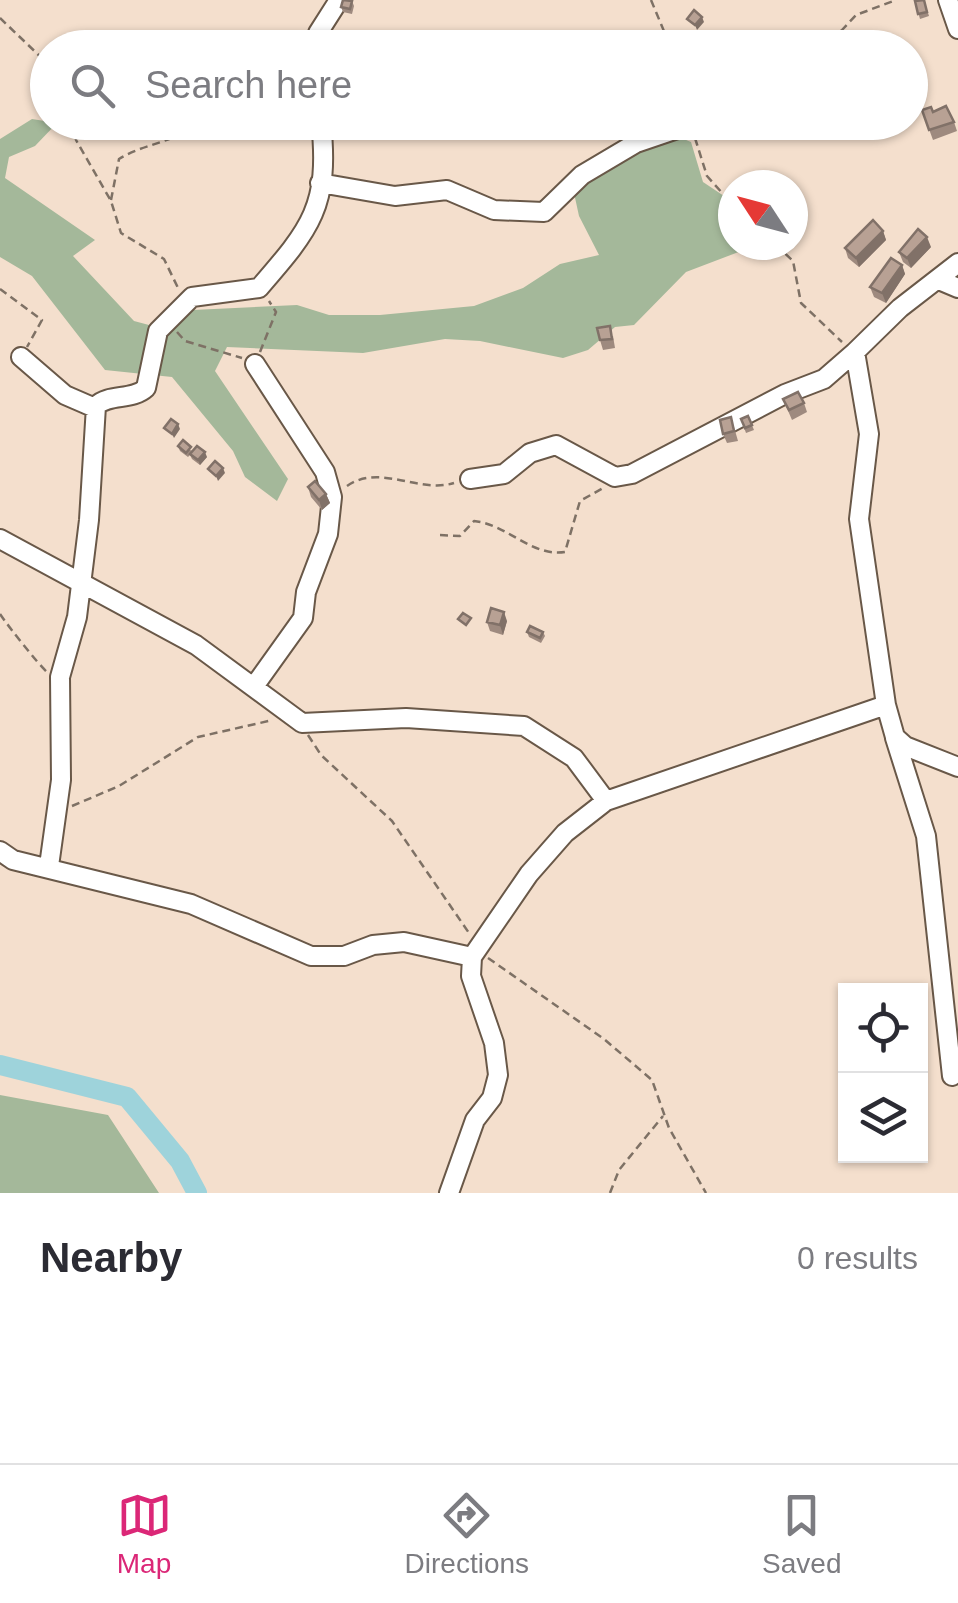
<!DOCTYPE html>
<html lang="en">
<head>
<meta charset="utf-8">
<style>
  body { margin:0; font-family:Arial,sans-serif; background:#f7f7f7; color:#2b2b33 }
  .controls { position:absolute; right:30px; bottom:30px; display:grid; overflow:hidden; border-radius:0px; box-shadow:0 2px 8px #0004 }
  .controls button { width:90px; height:90px; display:grid; place-items:center; padding:0; border:0; border-bottom:2px solid #e1e1e2; background:#fff; color:#2b2b33; font:50px sans-serif }
  .compass { position:absolute; left:718px; top:170px; width:90px; height:90px; border-radius:50%; background:#fff; box-shadow:0 2px 8px #0004; rotate:306deg }
  .list { margin:0; padding:0; list-style:none }
  h2 { display:flex; justify-content:space-between; align-items:center; height:130px; margin:0; padding:0 40px; font-size:42px }
  h2 small { font-size:32px; font-weight:400; color:#7c7c81 }
  .icon { flex:none; width:55px; height:55px; fill:none; stroke:currentColor; stroke-width:2; stroke-linecap:round; stroke-linejoin:round }
  .map { position:relative; flex:none; width:958px; height:1193px; overflow:hidden }
  .search { position:absolute; background:#fff; box-shadow:0 2px 8px #0004; left:30px; right:30px; top:30px; height:110px; display:flex; align-items:center; gap:25px; box-sizing:border-box; padding:0 35px; border-radius:55px; color:#7c7c81; font-size:38px }
  .sheet { height:270px; background:#fff }
  nav { display:flex; justify-content:space-around; align-items:center; box-sizing:border-box; height:140px; border-top:2px solid #e1e1e2; background:#fff; font-size:28px; color:#7c7c81 }
  nav a { display:grid; justify-items:center; gap:5px }
  nav .on { color:#db2777 }
  .map>svg:first-child { display:block }
</style>
</head>
<body>
<div class="map">
<svg width="958" height="1193" viewBox="0 0 958 1193">
  <rect width="100%" height="100%" fill="#f4dfcd"/>
  <path fill="#a4b89a" d="M32,119l25,4 -22,23 -26,11 -4,21 90,62 -22,16 61,65 15,4 44,-15 104,-5 32,10h51l94,-9 49,-18 37,-24 39,-9 -20,-39 -5,-23 43,-34 57,-24 17,7 12,40 30,20v43h24l-71,27 -52,53 -19,2 -27,23 -25,8 -83,-17 -35,-2 -82,14 -136,-6 -12,24 73,108 -11,22 -32,-24 -12,-26 -61,-74 -67,-7 -73,-94 -32,-19v-118z
    M0,1095l108,20 51,78h-159z"/>
  <g fill="none" stroke-linecap="round" stroke-linejoin="round">
    <path stroke="#9ed3db" stroke-width="20" d="M0,1065l127,32 53,64 17,32"/>
    <defs>
      <path id="minor" d="M948,0l10,29
        M317,48l1,-15 21,-33
        M320,183l75,13 52,-6 47,20 50,2 38,-37 54,-32 53,-18
        M958,263l-58,45 -45,44 14,82 -10,85 27,186 9,32 10,9 53,21
        M939,280l19,8
        M21,357l44,38 30,13
        M470,479l34,-5 26,-21 26,-8 59,32 17,-3 153,-80 39,-15 31,-27
        M0,539l196,106 106,78 104,-5 118,8 50,32 32,43
        M255,685l48,-67 3,-26 22,-58 4,-37 -7,-25 -70,-108
        M895,738l31,98 26,240
        M0,851l13,9 178,44 120,52h33l29,-11 31,-3 68,15
        M49,866l12,-86 -1,-103 17,-60 12,-97 7,-114c13,-13 36,-5 50,-18l12,-57 34,-34 67,-9c52,-60 71,-82 62,-166
        M449,1193l26,-73 17,-22 6,-23 -4,-32 -23,-67 1,-19 57,-83 36,-41 41,-32 280,-96"/>
    </defs>
    <use href="#minor" stroke="#695848" stroke-width="22"/>
    <path stroke="#7e7165" stroke-width="2.5" stroke-dasharray="8 5" stroke-linecap="butt" d="M651,0l20,48
      M0,18l48,46
      M281,48l22,-9
      M806,48l36,-18 14,-15 40,-15
      M75,122l1,18 35,61 10,32 43,26 15,31
      M695,138l12,38 26,29
      M111,200l8,-41c25,-16 58,-16 77,-37
      M776,245l17,16 8,42 41,39
      M0,289l42,31 -15,27
      M177,332l8,9 57,17
      M260,352l16,-40 -7,-11
      M347,486c33,-23 72,8 107,-3
      M440,535l20,1 14,-15c33,3 57,36 91,31l15,-51 25,-14
      M0,614c8,12 38,50 47,58
      M308,735l13,20 71,66 77,112
      M72,806l47,-20 79,-49 75,-17
      M488,958l116,81 48,41 17,48 37,65
      M610,1193l9,-23 44,-54"/>
    <use href="#minor" stroke="#fff" stroke-width="18"/>
  </g>
  <path fill="#9e8a7f" d="M924,0l5,16 -9,3 -5,-18z
    M352,1l2,5 -2,8 -9,-2 -2,-5z
    M922,110l32,12 3,9 -24,9z
    M883,231l3,9 -27,27 -11,-9 -3,-10z
    M931,247l-20,21 -8,-6 -4,-10z
    M902,265l3,9 -19,29 -12,-6 -4,-10z
    M613,336l2,12 -12,2 -3,-10z
    M783,399l21,4 3,9 -15,8z
    M748,416l6,14 -8,3 -5,-14z
    M734,427l4,14 -11,2 -4,-9z
    M178,446l15,5 14,6 -7,8 -8,-6 -2,-4 -2,2 -8,-6z
    M308,487l18,7 4,9 -8,7 -11,-13z
    M507,621l-4,14 -13,-4 -3,-9z
    M527,632h16l2,4 -4,7 -12,-6z"/>
  <path fill="#817168" d="M702,17l2,5 -7,8 -2,-5z
    M883,231l3,9 -27,27 -3,-9z
    M927,237l4,10 -20,21 -4,-10z
    M902,265l3,9 -19,29 -4,-10z
    M178,424l2,5 -6,9 -2,-4z
    M205,452l2,5 -7,8 -2,-5z
    M223,468l2,5 -7,8 -2,-5z
    M326,494l4,9 -8,7 -3,-10z
    M504,612l3,9 -4,14 -3,-10z"/>
  <path fill="#b8a194" stroke="#817168" stroke-width="2.5" d="M343,0l9,1 -2,8 -9,-2z
    M924,0l3,12 -9,2 -3,-13z
    M694,10l8,7 -7,8 -8,-6z
    M946,106l8,16 -25,8 -7,-20 9,-3 2,5z
    M873,220l10,11 -27,27 -11,-10z
    M918,229l9,8 -20,21 -8,-6z
    M891,258l11,7 -20,28 -12,-6z
    M610,326l2,13 -12,1 -3,-12z
    M798,392l6,11 -15,7 -6,-11z
    M748,416l4,9 -7,3 -4,-9z
    M731,417l3,14 -11,3 -3,-14z
    M171,419l7,5 -6,10 -8,-6z
    M183,440l8,7 -5,6 -8,-7z
    M197,446l8,6 -7,8 -8,-6z
    M215,461l8,7 -7,8 -8,-7z
    M315,481l11,13 -7,6 -11,-13z
    M491,608l13,4 -4,13 -13,-3z
    M463,613l8,5 -5,7 -8,-6z
    M530,626l13,6 -3,6 -13,-6z"/>
</svg>
<div class="controls">
<button><svg class="icon" aria-label="locate" viewBox="0 0 24 24"><circle cx="12" cy="12" r="6"/><path d="M12 2v4M12 18v4M2 12h4M18 12h4"/></svg></button>
<button><svg class="icon" aria-label="layers" viewBox="0 0 24 24"><path d="M12 4l9 5-9 5-9-5zM3 14l9 5 9-5"/></svg></button>
</div>
<svg class="compass" viewBox="-18 -18 36 36"><path d="M0-13l5 13h-10z" fill="#e53935"/><path d="M0 13l5-13h-10z" fill="#7c7c81"/></svg>
<div class="search"><svg class="icon" aria-label="search" viewBox="0 0 24 24"><circle cx="10" cy="10" r="6"/><path d="M15 15l6 6"/></svg>Search here</div>
</div>
<section class="sheet">
<h2>Nearby<small>0 results</small></h2>
<ul class="list">
</ul>
</section>
<nav>
<a class="on"><svg class="icon" aria-label="map" viewBox="0 0 24 24"><path d="M3 6l6-2 6 2 6-2v14l-6 2-6-2-6 2zM9 4v14M15 6v14"/></svg>Map</a>
<a><svg class="icon" aria-label="directions" viewBox="0 0 24 24"><path d="M12 3l9 9-9 9-9-9zM9 14v-3h6M13 9l2 2-2 2"/></svg>Directions</a>
<a><svg class="icon" aria-label="saved" viewBox="0 0 24 24"><path d="M7 4h10v16l-5-4-5 4z"/></svg>Saved</a>
</nav>
</body>
</html>
